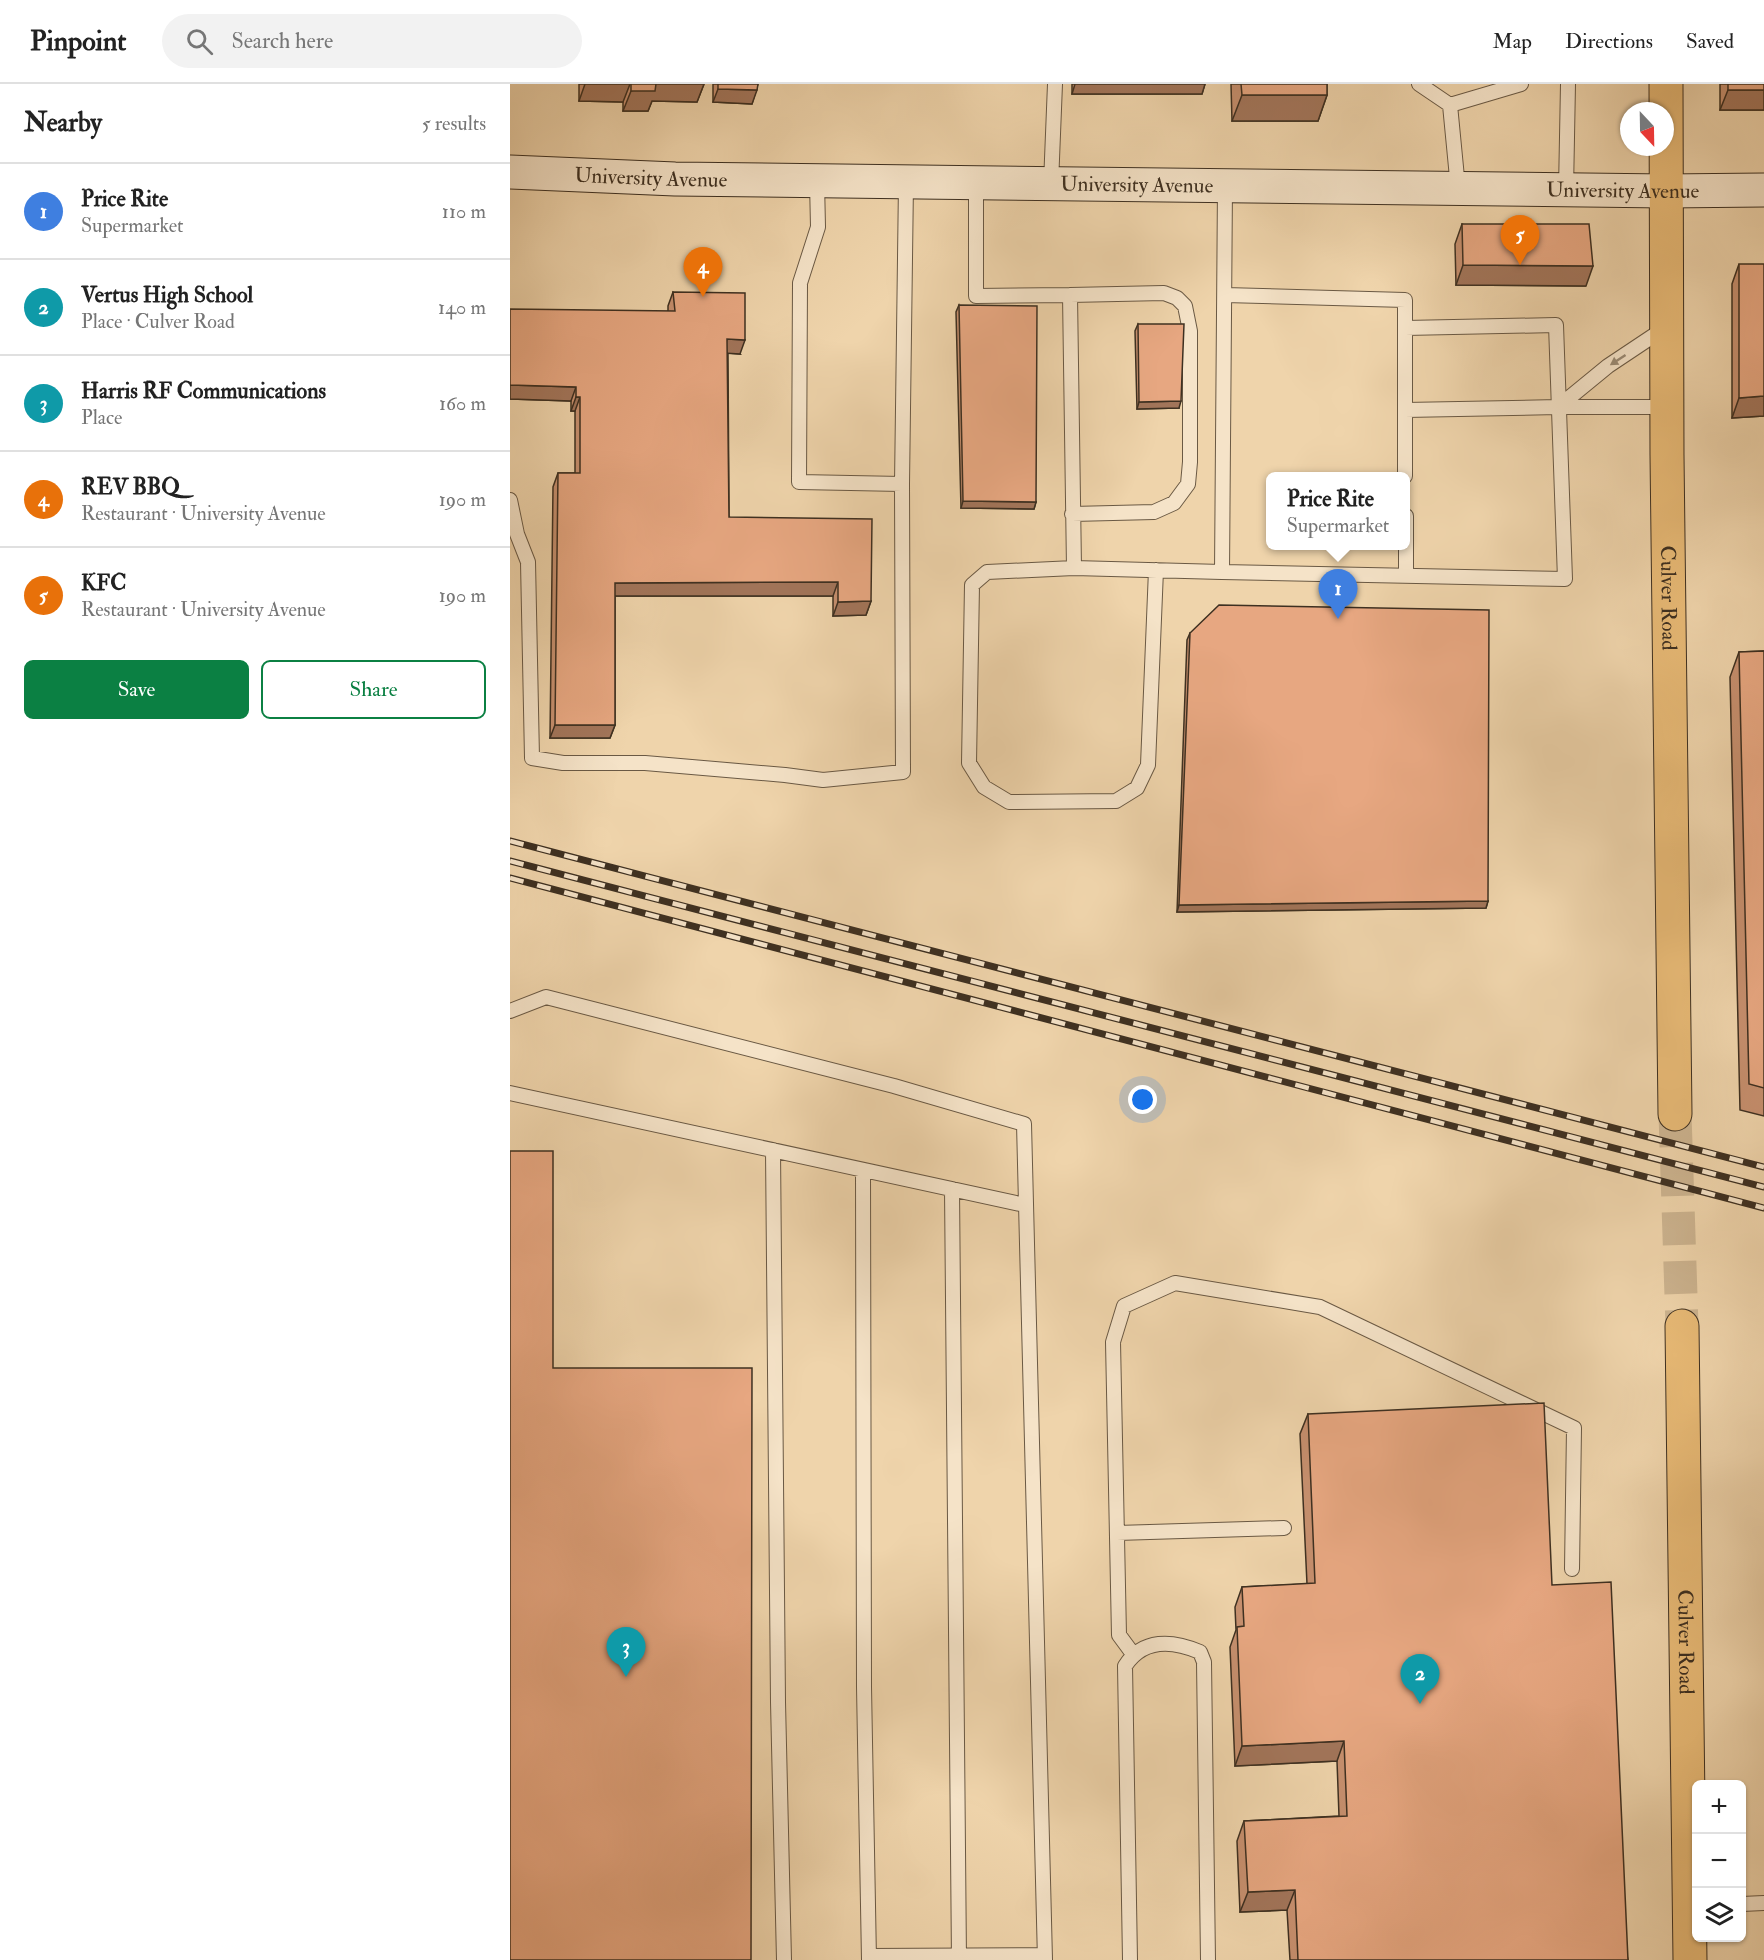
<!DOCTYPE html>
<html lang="en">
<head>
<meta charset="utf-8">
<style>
  body { margin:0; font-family:"IM FELL Double Pica",serif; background:#f2f2f2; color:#222 }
  .controls { position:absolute; right:18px; bottom:18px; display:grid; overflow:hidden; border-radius:9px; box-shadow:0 2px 4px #0004 }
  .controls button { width:54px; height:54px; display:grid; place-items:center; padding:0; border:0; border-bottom:2px solid #e0e0e0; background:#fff; color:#222; font:30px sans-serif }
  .compass { position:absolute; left:1110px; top:18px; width:54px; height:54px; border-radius:50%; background:#fff; box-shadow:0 2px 4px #0004; rotate:158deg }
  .you { position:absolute; left:633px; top:1016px; width:21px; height:21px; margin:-15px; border:4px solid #fff; border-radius:50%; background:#1a73e8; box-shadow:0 0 0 9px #1a73e833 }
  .badge { display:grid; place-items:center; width:39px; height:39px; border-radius:50%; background:#0b8043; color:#fff; font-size:20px; font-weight:700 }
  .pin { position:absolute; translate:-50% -50px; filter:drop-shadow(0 2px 3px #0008) }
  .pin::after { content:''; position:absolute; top:32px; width:21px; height:18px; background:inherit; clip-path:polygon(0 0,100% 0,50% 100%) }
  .popup { position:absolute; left:756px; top:388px; width:144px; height:78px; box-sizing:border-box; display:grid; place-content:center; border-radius:9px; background:#fff; filter:drop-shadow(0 2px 4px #0005); font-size:20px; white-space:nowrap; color:#767676 }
  .popup b { font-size:22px; color:#222 }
  .popup::after { content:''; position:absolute; left:50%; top:100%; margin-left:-12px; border:12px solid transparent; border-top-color:#fff }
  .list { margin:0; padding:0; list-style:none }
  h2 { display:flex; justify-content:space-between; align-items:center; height:78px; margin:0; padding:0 24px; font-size:26px }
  h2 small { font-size:20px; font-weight:400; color:#767676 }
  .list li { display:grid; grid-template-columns:39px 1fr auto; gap:18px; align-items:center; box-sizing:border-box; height:96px; padding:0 24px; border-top:2px solid #e0e0e0 }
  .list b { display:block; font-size:22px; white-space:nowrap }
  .list p { margin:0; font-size:20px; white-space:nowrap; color:#767676 }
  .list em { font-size:20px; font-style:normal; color:#767676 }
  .actions { display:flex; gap:12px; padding:18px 24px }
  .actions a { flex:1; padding:14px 0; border:2px solid #0b8043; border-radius:9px; text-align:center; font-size:21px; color:#0b8043 }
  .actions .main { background:#0b8043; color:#fff }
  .icon { flex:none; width:33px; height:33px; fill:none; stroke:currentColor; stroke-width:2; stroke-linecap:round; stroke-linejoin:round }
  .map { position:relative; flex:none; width:1254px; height:1876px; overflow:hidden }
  header { display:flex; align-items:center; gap:36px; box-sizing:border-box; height:84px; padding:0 30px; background:#fff; border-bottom:2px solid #e0e0e0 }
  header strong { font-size:28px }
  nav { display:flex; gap:33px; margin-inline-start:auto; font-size:21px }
  .search { width:420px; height:54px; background:#f2f2f2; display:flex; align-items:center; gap:15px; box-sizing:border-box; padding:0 21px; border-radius:33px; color:#767676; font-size:22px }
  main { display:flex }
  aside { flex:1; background:#fff }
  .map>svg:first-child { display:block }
</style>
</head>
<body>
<header>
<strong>Pinpoint</strong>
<div class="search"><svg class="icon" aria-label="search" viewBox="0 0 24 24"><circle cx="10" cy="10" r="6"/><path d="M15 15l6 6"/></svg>Search here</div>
<nav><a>Map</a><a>Directions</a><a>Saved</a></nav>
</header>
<main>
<aside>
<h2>Nearby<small>5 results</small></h2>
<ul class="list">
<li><span class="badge" style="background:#3f7fe0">1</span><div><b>Price Rite</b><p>Supermarket</p></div><em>110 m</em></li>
<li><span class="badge" style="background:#0f9aa8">2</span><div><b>Vertus High School</b><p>Place · Culver Road</p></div><em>140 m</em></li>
<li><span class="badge" style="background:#0f9aa8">3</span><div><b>Harris RF Communications</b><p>Place</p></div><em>160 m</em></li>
<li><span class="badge" style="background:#e8710a">4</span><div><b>REV BBQ</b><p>Restaurant · University Avenue</p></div><em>190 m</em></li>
<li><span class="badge" style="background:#e8710a">5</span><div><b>KFC</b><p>Restaurant · University Avenue</p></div><em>190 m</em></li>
</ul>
<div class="actions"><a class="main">Save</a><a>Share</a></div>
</aside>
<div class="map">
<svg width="1254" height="1876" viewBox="0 0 1254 1876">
  <rect width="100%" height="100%" fill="#efd4ab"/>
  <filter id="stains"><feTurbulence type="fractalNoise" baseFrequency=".00333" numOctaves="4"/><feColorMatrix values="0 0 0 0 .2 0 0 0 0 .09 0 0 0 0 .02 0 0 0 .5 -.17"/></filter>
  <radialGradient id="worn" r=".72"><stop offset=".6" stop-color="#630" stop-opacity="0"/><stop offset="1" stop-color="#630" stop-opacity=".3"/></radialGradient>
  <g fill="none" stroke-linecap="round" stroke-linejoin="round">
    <path stroke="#ccb38f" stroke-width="33" stroke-dasharray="33 16" stroke-linecap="butt" d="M1165,1030l7,212"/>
    <defs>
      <path id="service" d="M909,0l31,21 8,83
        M940,21l71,-21
        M307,98l1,45 -18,56 -1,199 103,2 4,-301
        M466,100v112l94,-1 4,273 148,4
        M541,100l4,-100
        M715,102l-3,386 343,7 -9,-254 -151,3
        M1056,106l2,-106
        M560,211l94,-2 13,5 8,8 5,25v131l-2,22 -14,19 -20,9 -82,2
        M715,211l180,5v110l153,-3h109
        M1048,323l50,-41 57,-38
        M895,326v66
        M0,416l7,34 11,28 4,196 31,5h82l140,12 38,5 80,-8 -1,-288
        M896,432v60
        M564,484l-87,4 -15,13 -3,178 15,24 25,15 107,-1 21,-13 11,-23 8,-195
        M0,927l36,-14 348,89 130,38 21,836
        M0,1009l515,112
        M263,1066l5,552 6,258
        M353,1086l1,517 5,273
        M442,1105l7,771
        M607,1449l167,-5
        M623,1570l-14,-19 -6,-293 11,-36 51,-23 145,24 254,121 -2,141
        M1232,1820l22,-1
        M359,1872l176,-1
        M620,1876l-5,-294c18,-28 47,-26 75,-14l4,10 4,298"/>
      <g id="secondary">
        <path id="s1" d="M0,88l165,7 991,12 98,-1"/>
      </g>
      <g id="primary">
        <path id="s2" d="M1156,0l1,371 8,659"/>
        <path id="s3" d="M1172,1242l8,634"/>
      </g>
    </defs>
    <use href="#service" stroke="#6a5944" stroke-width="16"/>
    <use href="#secondary" stroke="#3e3021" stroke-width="35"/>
    <use href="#primary" stroke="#3e3021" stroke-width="35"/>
    <use href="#service" stroke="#f5e3c8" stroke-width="14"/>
    <use href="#secondary" stroke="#f5e3c8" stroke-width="33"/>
    <use href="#primary" stroke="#e8ba76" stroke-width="33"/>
    <defs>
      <path id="rail" d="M0,757l1254,326
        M0,777l1254,326
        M0,794l1254,330"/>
    </defs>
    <use href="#rail" stroke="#3e3021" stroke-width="7"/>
    <use href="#rail" stroke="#f5e3c8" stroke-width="4.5" stroke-dasharray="14" stroke-linecap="butt"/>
  </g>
  <path fill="#c7906f" stroke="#3e3021" stroke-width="1.5" d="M69,0h125l-7,18 -45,-1 -4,10h-25v-9l-44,-1z
    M203,0h45l-6,20 -39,-2z
    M562,0h133l-3,10h-130z
    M721,0h96v11l-9,26h-86z
    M1210,0h44v26h-44z
    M952,140l124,62 -130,-1 -1,-41z
    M1229,180l25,152 -32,2v-134z
    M163,208l67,62 -12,-1 1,164 142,84 -5,14 -33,1v-20h-218v129l-5,13h-60l3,-251 5,-14h17v-62h-4v-10l-61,-2 158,-88v-5z
    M449,221l77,197 -2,7 -73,-1 -5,-196z
    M628,240l41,84 -42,1 -2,-78z
    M680,549l298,268 -2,7 -309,4 10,-272z
    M1254,567v465l-24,-6 -10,-433 9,-25z
    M798,1330l244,171 76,375h-338l-3,-50 -47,2 -3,-71 7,-20 95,-5 -2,-55 -102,5 -5,-119 6,-17 -1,-23 7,-20 65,-3 -7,-150z"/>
  <path fill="#a2755a" stroke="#3e3021" stroke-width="1.5" d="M75,0h45l-7,18 -44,-1z
    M145,0h49l-7,18 -45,-1 -4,10h-25l8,-20z
    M565,0h130l-3,10h-130z
    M208,5l39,1 -5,14 -39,-2z
    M1218,6h36v20h-44z
    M732,11h85l-9,26h-86z
    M953,181l130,1 -7,20 -130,-1z
    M217,255l18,1 -5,14 -17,-1z
    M0,301l66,2 -5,14 -61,-2z
    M1254,312v20l-32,2 7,-20z
    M66,313h4l-5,14h-4z
    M671,317l-2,7 -42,1 2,-7z
    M453,417l73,1 -2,7 -73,-1z
    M328,498l-5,14h-223l5,-13z
    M361,517l-5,14 -33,1 5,-14z
    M45,641h60l-5,13h-60z
    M978,817l-2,7 -309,4 2,-7z
    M834,1657l-7,20 -102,5 7,-20z
    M785,1806l-8,20 -47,2 8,-20z"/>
  <path fill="#e7a781" stroke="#3e3021" stroke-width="1.5" d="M121,0h25l-1,7h-24z
    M208,0h40l-1,6 -39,-1z
    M731,0h86v11h-85z
    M1218,0h36v6h-36z
    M952,140h127l4,42 -130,-1z
    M1229,180h25v132l-25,2z
    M163,208l72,1v47l-18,-1 2,178 143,2 -1,82 -33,1v-20l-223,1v142h-60l3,-252h22v-76h-4v-10l-66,-2v-76l165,2z
    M449,221l78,1 -1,196 -73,-1z
    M628,240h46l-3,77 -42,1z
    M709,521l270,5 -1,291 -309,4 11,-272z
    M1254,567v437l-15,-4 -10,-432z
    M0,1067h43v217h199l-1,592h-241z
    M1034,1319l8,182 59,-3 17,378h-330l-3,-70 -47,2 -4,-71 103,-5 -3,-75 -102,5 -5,-119 7,-1 -2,-39 73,-4 -7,-169z"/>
  <defs><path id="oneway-solid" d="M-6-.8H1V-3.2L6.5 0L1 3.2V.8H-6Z" transform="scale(1.5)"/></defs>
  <use fill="#9a8a74" href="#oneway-solid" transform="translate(1108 276) rotate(147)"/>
  <g text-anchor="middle" stroke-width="5" stroke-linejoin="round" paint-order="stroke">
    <g font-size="21" fill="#3e3021" stroke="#f5e3c8">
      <text dy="7" stroke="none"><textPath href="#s1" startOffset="141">University Avenue</textPath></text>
      <text dy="7" stroke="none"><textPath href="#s1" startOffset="627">University Avenue</textPath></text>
      <text dy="7" stroke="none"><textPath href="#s1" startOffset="1113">University Avenue</textPath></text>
      <text dy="7" stroke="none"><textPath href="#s2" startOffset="514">Culver Road</textPath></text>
      <text dy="7" stroke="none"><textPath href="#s3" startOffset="316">Culver Road</textPath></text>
    </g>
  </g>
  <rect width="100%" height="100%" filter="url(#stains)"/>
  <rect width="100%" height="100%" fill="url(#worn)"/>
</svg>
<div class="controls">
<button>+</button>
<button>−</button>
<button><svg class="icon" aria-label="layers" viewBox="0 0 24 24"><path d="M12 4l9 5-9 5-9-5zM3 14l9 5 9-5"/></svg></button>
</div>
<svg class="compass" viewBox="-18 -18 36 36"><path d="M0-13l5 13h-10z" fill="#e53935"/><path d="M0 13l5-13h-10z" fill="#767676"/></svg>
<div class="you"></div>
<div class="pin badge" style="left:828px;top:535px;background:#3f7fe0">1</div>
<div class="popup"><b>Price Rite</b>Supermarket</div>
<div class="pin badge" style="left:910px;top:1620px;background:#0f9aa8">2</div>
<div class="pin badge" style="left:116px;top:1593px;background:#0f9aa8">3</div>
<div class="pin badge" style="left:193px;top:213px;background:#e8710a">4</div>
<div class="pin badge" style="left:1010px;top:181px;background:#e8710a">5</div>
</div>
</main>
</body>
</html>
